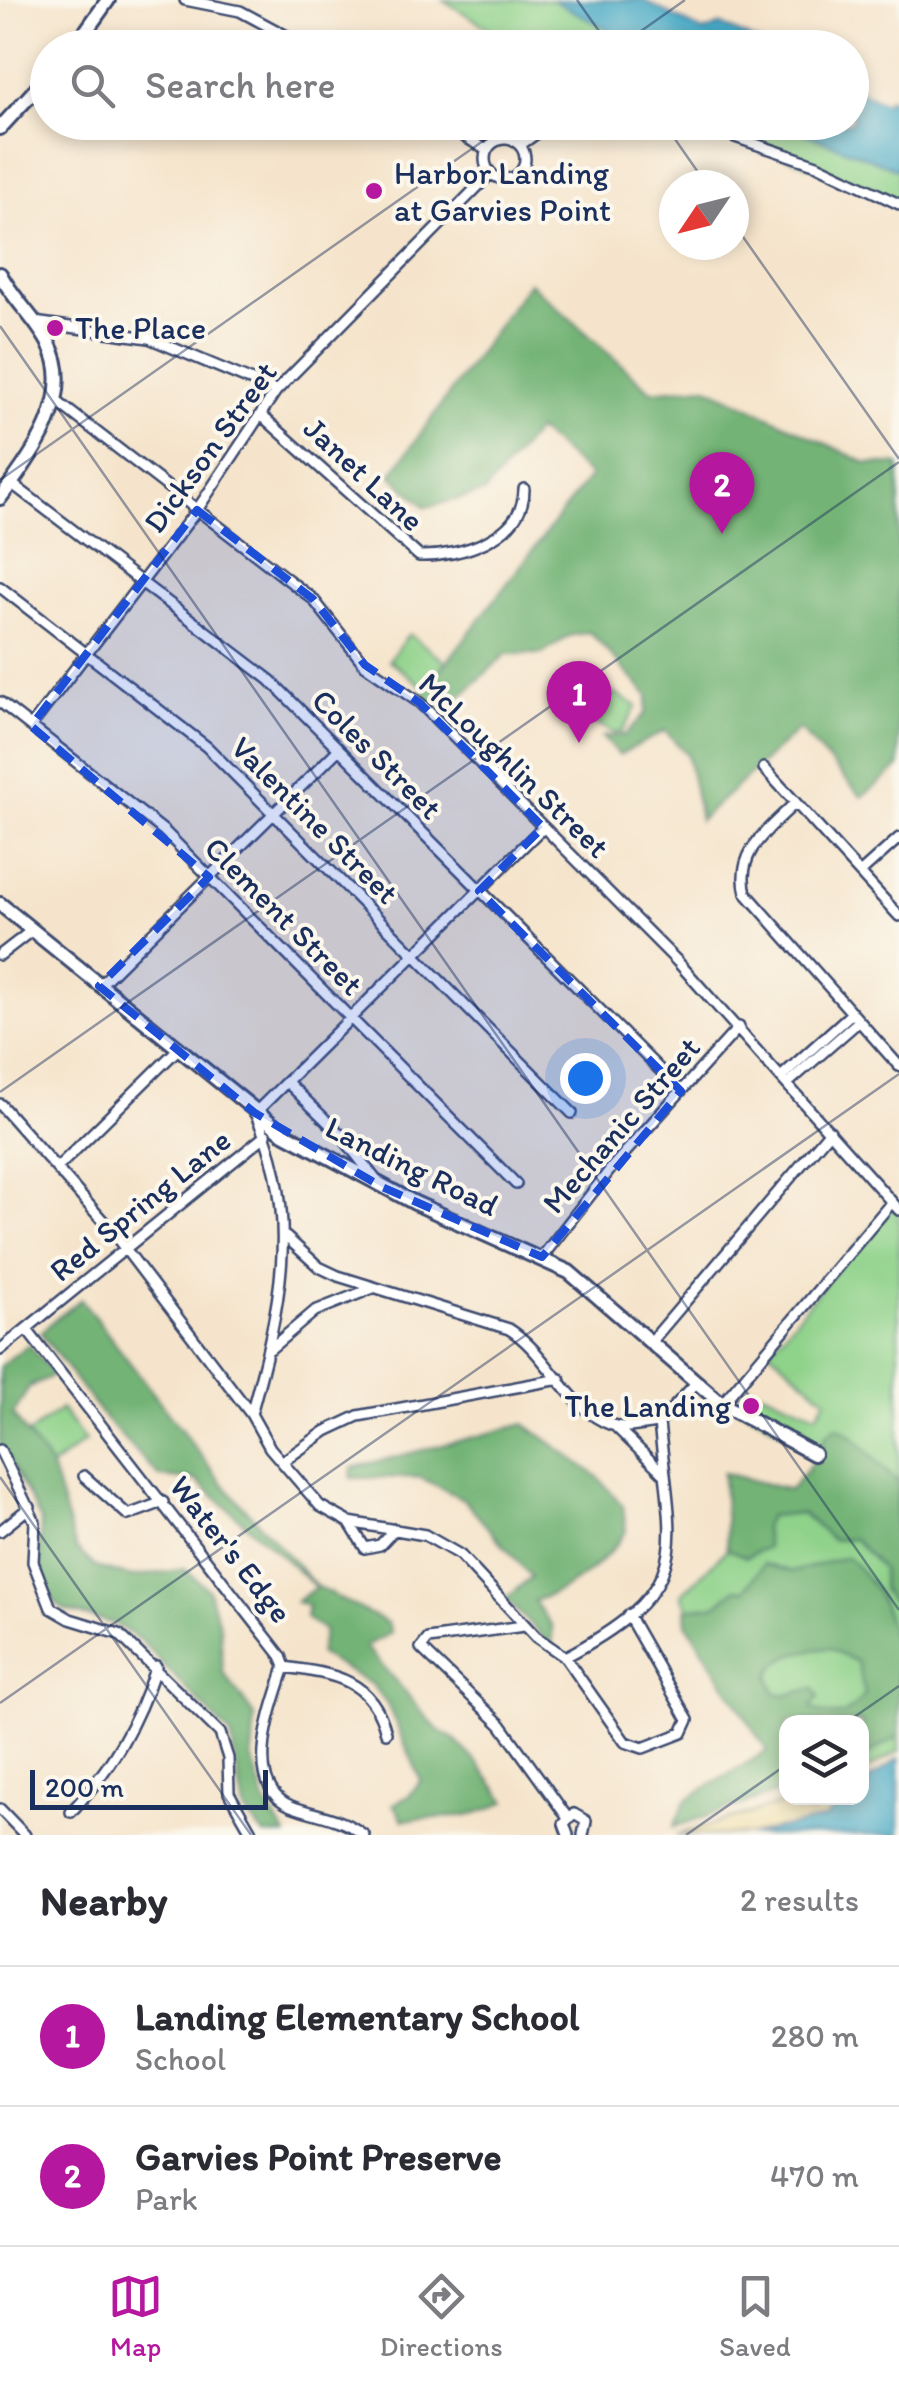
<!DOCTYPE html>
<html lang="en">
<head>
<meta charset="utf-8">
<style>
  body { margin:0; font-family:Itim,sans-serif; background:#f7f7f7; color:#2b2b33 }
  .controls { position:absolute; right:30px; bottom:30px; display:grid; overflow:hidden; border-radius:20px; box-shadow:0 5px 15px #0003 }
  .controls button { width:90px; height:90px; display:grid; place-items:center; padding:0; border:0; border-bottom:2px solid #e1e1e2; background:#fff; color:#2b2b33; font:50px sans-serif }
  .compass { position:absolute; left:659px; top:170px; width:90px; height:90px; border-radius:50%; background:#fff; box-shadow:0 5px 15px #0003; rotate:235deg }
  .scale { position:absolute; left:30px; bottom:25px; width:238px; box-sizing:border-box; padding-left:10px; border:5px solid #1b2f5e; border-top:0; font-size:28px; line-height:35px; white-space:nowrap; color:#1b2f5e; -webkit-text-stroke:8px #fbf7ec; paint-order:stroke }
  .you { position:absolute; left:585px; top:1078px; width:35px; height:35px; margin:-25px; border:8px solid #fff; border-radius:50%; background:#1a73e8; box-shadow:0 0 0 15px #1a73e833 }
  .badge { display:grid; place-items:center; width:65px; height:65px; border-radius:50%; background:#b5179e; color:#fff; font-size:32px; font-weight:700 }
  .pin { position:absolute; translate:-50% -82px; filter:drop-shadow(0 2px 5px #0008) }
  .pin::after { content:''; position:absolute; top:52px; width:35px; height:30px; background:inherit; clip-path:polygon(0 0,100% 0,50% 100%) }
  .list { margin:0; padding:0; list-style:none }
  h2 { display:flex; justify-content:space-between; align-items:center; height:130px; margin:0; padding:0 40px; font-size:42px }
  h2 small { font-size:32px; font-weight:400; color:#7c7c81 }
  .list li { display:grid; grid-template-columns:65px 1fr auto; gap:30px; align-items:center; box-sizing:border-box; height:140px; padding:0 40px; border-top:2px solid #e1e1e2 }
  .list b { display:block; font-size:38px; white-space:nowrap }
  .list p { margin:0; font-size:32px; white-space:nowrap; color:#7c7c81 }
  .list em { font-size:32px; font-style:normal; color:#7c7c81 }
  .icon { flex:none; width:55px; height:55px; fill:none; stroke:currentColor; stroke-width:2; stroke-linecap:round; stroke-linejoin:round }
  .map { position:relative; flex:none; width:899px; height:1835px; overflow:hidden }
  .search { position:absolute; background:#fff; box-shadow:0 5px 15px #0003; left:30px; right:30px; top:30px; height:110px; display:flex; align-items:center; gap:25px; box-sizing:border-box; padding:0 35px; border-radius:55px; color:#7c7c81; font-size:38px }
  .sheet { height:410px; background:#fff }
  nav { display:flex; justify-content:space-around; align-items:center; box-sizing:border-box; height:140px; border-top:2px solid #e1e1e2; background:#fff; font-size:28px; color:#7c7c81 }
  nav a { display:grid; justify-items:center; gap:5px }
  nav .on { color:#b5179e }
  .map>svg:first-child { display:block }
</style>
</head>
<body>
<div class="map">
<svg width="899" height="1835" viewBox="0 0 899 1835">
  <rect width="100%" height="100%" fill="#fbf7ec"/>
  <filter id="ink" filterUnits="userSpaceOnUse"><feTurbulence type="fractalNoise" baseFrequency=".01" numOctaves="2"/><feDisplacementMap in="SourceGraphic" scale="20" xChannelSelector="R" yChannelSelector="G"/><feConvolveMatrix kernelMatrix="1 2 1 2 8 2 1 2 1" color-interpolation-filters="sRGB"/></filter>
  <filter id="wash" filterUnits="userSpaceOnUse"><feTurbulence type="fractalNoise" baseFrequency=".0048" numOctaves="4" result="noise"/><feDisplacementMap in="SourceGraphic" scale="40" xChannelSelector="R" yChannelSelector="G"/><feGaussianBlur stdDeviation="2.25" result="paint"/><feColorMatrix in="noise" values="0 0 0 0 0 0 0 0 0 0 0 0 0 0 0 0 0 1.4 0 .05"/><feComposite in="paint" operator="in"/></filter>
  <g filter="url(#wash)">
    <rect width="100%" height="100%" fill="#f5e4cb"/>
    <path fill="#8fd28a" stroke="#558074" stroke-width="2.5" d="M443,0h109l90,47h-137l1,-8z
      M696,123h82l121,47v36l-20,-14z
      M409,634l37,28 -20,27 -37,-29z
      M608,690l29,16 -15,26 -9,1 -22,-12z
      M892,1204l7,8v539l-37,22v-51h-76v44l-105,-171 46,-46 -4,-76 67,17 30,-37 -85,-48 11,-20 71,29 9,-15 -57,-49z
      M61,1409l24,32 -34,26 -24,-32z"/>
    <path fill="#73b476" stroke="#47726a" stroke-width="2.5" fill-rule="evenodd" d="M529,282l122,109 55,-5 160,77 33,2v302l-37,30 -63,-68 -99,91 -13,-66 -22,-23 -46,24 -17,-18 23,-2 21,-22 2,-17 -58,-64 -21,4 -27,18h-36l-62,58 -25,-14 171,-222 -53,-46 -53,63 -58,14 -35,-32z
      M81,1299l141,184 95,104 71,36 3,10 -26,13 73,84 16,9 25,26 27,36c-34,20 -66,15 -103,19l-10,-16 16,-8 12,-16 -34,-76 -15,-19 -53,-31 5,-24 -19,-12 3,-13 -12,-3 20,-15 -120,-107 -36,-3 -55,-58 -65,-87z
      M29,1344l25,31 -25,12 -16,28 38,52 25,82 20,18 36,10 53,-8 23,20 12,38 3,45 32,45 -3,41 14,46 20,31h-22l-20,-25 -13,-74 -91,-96 -25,-16 -51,-14 -12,-11 -13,-36 2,-42 -41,-78v-77z
      M525,1424l73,53 25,29 3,25c-22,34 -55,58 -92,70l18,25v20l-47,-47 26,-22 -68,-78 -44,-22 -68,1 1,-10z
      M836,1427c26,10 40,39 63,55l-5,53 5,75 -17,-21v-20l-28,-30 -22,1 -30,-27 -33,3 -5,11 3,20 -21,10 -19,-8 -4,-76 67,17 31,-38 4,-16z
      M846,1557c53,40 53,111 53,179l-37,22v-36h-76v68l-112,37 12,-27 81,-49 -80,-127 -1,-15 30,-4 19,-16 10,1 19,-26 29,8zM829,1648l28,14 8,32c-16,23 -29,27 -54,14l8,-12 -6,-8 -25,7 -13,-2 -6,-17c12,-26 35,-24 60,-28z"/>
    <path fill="#eeda9e" stroke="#84847e" stroke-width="2.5" d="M818,1798h30l-24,21 -73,16h-76l111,-32 26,10 9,-9z"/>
    <path fill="#44a8c4" stroke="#306c91" stroke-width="2.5" d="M552,0h91l61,32 17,-7 47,22h-126z
      M852,87l33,16 3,-5 8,3 3,-9v78l-121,-47 74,-1z
      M899,1758v77h-148l73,-16 24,-21h14v-13z"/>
  </g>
  <g filter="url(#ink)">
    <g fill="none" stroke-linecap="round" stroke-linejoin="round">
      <defs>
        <path id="street" d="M185,0l55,11 69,37
          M440,122l47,28
          M691,122l126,43 82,39
          M485 159a20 20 0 1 1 40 0a20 20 0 1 1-40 0Z
          M520,145l33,-23
          M34,322l115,16 127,53
          M55,400l258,199 52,66 55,38 257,258 222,249
          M261,415l158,141c41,1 105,-18 105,-67
          M11,483l259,197 411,411
          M0,587l207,160 365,366
          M0,702l164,129 352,353
          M31,726l166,-216 79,-119 215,-218
          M764,768l135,148
          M795,803c-26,26 -60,49 -49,90l153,173
          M543,827l-288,286c48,102 24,199 -4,301l19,34 50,58 29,16 76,13 35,20 76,82 29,20 60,85 18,6 39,-15 6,-13 -60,-105
          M861,872l38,-34
          M0,955l31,-24
          M99,986l239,-236
          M783,1075l69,-62
          M287,1082l53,52 36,46
          M789,1082l70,-61
          M0,1104l111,126 140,184
          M57,1168l121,-119
          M286,1237l33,30 19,9 171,53c39,24 59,81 103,96 14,5 33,-1 47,-2
          M542,1257l71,-91 126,-139
          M27,1330l254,326 4,11c-11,36 -45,118 6,139 26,10 50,11 73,29
          M650,1343l180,-212
          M270,1349l45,-38 58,-23
          M0,1350l266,-215
          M722,1404l170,-202
          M615,1426l48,47
          M0,1450l35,72 -2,40 18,46 19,11 49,15 101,99 8,25 1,35 24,42
          M282,1462l44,-31 32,-15 202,-37
          M84,1476l44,39 35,-13
          M349,1522l16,26 15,-3 15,-16
          M0,1531l30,-24
          M524,1626l-96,13 -7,9 80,77 66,92
          M565,1657c132,-70 107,-107 94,-234l37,-40
          M285,1667c49,7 88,12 101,66
          M0,1809l25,26
          M71,1812c41,-45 66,-88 85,-146
          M568,1835l-4,-11 10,-10 12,7 -3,14"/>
        <path id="secondary" d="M74,48l34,-48
          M0,128l48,-52
          M0,274c13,25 36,45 49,70 28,52 -18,114 -49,154
          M0,904l282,228 133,71 154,69 153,132 92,50"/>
      </defs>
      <use href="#street" stroke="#3c4a6e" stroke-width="14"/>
      <use href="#secondary" stroke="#3c4a6e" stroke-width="18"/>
      <use href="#street" stroke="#fff" stroke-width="9"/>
      <use href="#secondary" stroke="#fff" stroke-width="12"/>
    </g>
  </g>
  <path fill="#1d4ed8" fill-opacity="0.2" stroke="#1d4ed8" stroke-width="8" stroke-dasharray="20 12" stroke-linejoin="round" d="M197,510l116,89 52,66 55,38 123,124 -64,64 202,200 -139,166 -160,-70 -127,-74 -156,-127 110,-109 -178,-151z"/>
  <path fill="none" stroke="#1b2f5e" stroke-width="2.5" stroke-opacity="0.45" d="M577,0l34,48M617,48l68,-48M663,122l44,63M734,224l165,235M0,326l899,1284M0,480l510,-358M0,1092l899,-630M0,1477l251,358M0,1703l899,-629M847,1722l52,-36M686,1835l100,-70"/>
  <g fill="#b5179e" stroke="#fbf7ec" stroke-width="4">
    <circle cx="374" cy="191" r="10"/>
    <circle cx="55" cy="328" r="10"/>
    <circle cx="751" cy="1406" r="10"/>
  </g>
  <g text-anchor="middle" stroke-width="8" stroke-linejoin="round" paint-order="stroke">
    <g font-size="32" fill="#1b2f5e" stroke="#fbf7ec" text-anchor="start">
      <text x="394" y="184">Harbor Landing<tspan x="394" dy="37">at Garvies Point</tspan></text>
      <text x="75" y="339">The Place</text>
      <text x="731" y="1417" text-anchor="end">The Landing</text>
    </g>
    <g font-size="32" fill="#1b2f5e" stroke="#fbf7ec">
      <text transform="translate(210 447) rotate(-54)" y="11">Dickson Street</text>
      <text transform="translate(364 474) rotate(43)" y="11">Janet Lane</text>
      <text transform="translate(377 754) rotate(45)" y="11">Coles Street</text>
      <text transform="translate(514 765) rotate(44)" y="11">McLoughlin Street</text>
      <text transform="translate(315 820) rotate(45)" y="11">Valentine Street</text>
      <text transform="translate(284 916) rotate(45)" y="11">Clement Street</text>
      <text transform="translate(621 1125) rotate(-49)" y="11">Mechanic Street</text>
      <text transform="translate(412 1166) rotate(26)" y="11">Landing Road</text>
      <text transform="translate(140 1205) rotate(-39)" y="11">Red Spring Lane</text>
      <text transform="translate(231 1549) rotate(52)" y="11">Water's Edge</text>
    </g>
  </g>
</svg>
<div class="controls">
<button><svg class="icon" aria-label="layers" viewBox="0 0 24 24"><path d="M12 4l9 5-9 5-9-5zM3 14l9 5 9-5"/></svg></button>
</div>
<svg class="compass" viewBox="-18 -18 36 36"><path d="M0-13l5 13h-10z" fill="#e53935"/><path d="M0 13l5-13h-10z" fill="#7c7c81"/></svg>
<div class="scale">200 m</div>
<div class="you"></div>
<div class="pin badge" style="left:579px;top:743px">1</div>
<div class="pin badge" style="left:722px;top:534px">2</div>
<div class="search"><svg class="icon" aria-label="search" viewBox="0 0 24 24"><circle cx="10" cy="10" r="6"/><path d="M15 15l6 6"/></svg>Search here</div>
</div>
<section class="sheet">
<h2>Nearby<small>2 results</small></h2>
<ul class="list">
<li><span class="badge">1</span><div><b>Landing Elementary School</b><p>School</p></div><em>280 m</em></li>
<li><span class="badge">2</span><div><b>Garvies Point Preserve</b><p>Park</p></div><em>470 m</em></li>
</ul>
</section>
<nav>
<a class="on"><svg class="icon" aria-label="map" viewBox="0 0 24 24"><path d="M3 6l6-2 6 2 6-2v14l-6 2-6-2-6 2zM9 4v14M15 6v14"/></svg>Map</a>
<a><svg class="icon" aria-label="directions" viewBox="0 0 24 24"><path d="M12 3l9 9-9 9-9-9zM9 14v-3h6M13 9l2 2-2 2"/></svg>Directions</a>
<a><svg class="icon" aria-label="saved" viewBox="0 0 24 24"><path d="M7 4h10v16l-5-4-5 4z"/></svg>Saved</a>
</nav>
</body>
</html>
